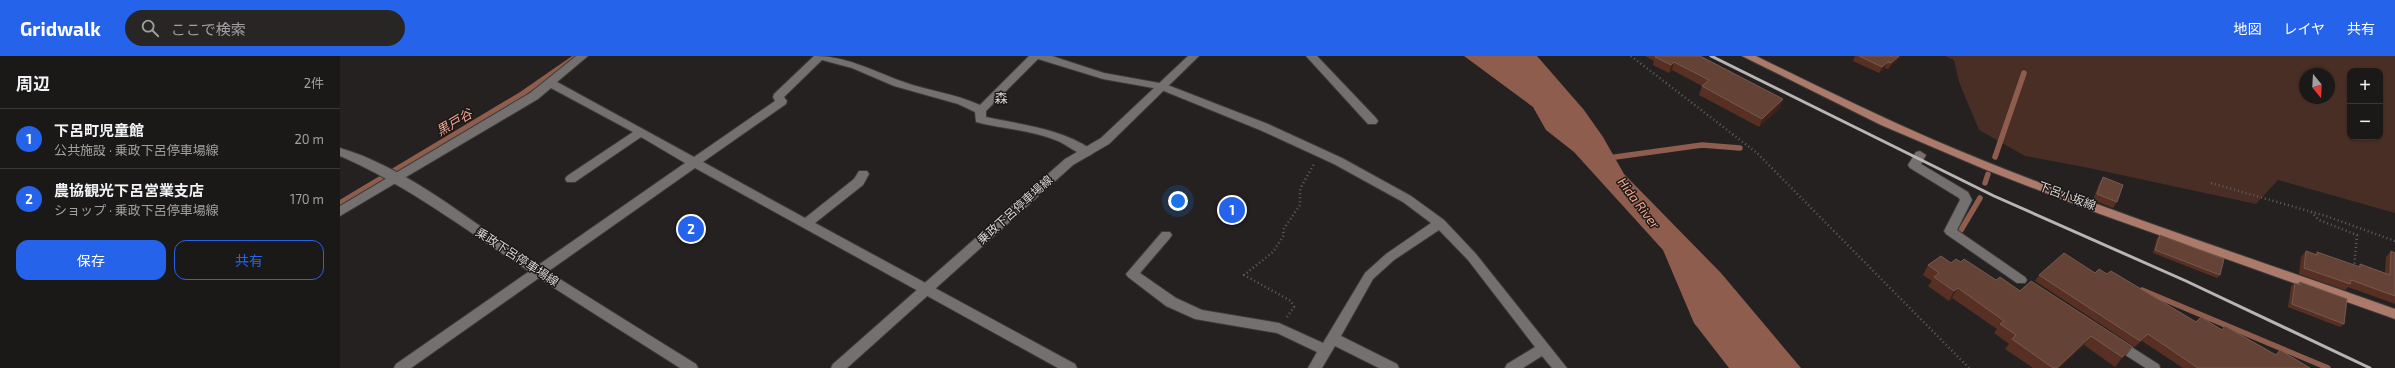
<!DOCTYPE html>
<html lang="ja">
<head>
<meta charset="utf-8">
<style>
  body { margin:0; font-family:"Exo 2","Noto Sans JP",sans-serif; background:#282625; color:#f1f3f6 }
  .controls { position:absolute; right:12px; top:12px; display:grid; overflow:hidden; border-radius:8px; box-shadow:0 1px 3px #0004 }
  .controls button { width:36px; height:36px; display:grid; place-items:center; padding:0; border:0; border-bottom:1px solid #393837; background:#1b1918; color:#f1f3f6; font:20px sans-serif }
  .compass { position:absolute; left:1959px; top:12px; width:36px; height:36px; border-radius:50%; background:#1b1918; box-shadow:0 1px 3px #0004; rotate:162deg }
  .you { position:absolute; left:838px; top:145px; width:14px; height:14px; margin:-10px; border:3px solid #fff; border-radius:50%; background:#1a73e8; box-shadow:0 0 0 6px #1a73e833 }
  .badge { display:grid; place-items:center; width:26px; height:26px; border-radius:50%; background:#2563eb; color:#fff; font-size:13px; font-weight:700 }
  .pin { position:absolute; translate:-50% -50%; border:2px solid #fff; box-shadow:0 1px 4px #0006 }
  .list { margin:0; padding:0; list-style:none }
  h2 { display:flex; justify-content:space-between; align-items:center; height:52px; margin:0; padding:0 16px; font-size:17px }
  h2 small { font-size:13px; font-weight:400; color:#a0a0a2 }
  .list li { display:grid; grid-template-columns:26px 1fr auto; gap:12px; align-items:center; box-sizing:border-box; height:60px; padding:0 16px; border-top:1px solid #393837 }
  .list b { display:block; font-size:15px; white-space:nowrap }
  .list p { margin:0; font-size:13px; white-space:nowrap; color:#a0a0a2 }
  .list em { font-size:13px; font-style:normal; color:#a0a0a2 }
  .actions { display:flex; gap:8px; padding:12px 16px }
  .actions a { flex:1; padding:9px 0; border:1px solid #2563eb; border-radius:12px; text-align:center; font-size:14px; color:#2563eb }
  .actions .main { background:#2563eb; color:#fff }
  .icon { flex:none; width:22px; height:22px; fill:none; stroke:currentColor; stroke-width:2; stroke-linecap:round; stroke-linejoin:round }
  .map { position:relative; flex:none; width:2055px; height:312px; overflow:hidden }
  header { display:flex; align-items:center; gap:24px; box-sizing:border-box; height:56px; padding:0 20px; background:#2563eb; color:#fff }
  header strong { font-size:19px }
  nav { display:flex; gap:22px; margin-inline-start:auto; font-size:14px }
  .search { width:280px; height:36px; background:#282625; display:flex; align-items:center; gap:10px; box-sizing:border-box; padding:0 14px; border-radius:22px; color:#a0a0a2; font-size:15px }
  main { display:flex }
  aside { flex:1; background:#1b1918 }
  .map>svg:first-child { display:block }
</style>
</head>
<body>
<header>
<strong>Gridwalk</strong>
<div class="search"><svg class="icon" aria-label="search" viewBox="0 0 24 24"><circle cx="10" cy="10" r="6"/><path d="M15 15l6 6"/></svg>ここで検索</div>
<nav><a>地図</a><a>レイヤ</a><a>共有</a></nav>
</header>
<main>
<aside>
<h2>周辺<small>2件</small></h2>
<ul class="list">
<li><span class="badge">1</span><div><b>下呂町児童館</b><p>公共施設 · 乗政下呂停車場線</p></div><em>20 m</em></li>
<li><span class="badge">2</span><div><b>農協観光下呂営業支店</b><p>ショップ · 乗政下呂停車場線</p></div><em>170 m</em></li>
</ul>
<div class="actions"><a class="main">保存</a><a>共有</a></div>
</aside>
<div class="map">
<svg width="2055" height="312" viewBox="0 0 2055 312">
  <rect width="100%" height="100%" fill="#242120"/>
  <path fill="#492e25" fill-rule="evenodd" d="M1605,0h450v157l-117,-33 -22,24 -172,-37 -59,-11 -46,-26 -20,-48 -5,-22zM2010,15h30v66h-30zM1965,18h24v24h-24z"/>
  <path fill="#8e5d4e" d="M1124,0h73l47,54 19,27 21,37 97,99 80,95h-72l-35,-45 -31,-73 -89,-98 -28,-22 -13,-23z"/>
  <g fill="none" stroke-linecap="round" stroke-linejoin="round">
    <path stroke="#8e5d4e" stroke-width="5.5" d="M1655,101l29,-84
      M1268,102l94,-13 38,3
      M1645,127l3,-9
      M0,147l182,-109 55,-38
      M1621,174l19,-32
      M1802,234l186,78"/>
    <defs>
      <path id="lane" d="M1779,289l36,23"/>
      <path id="street" d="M236,0h12l-31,26 137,75 81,-56 -2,-4 1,-3 40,-38c32,0 57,14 87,25 26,10 53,12 79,24l49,-49h23l52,17 61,11 103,40 74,34 69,38 33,24 32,34 91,114h-15l-10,-12 -19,12h-18l2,-4 28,-17 -67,-87 -29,-30 -45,30 -21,19 -32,57 56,28 2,4h-20l-44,-22 -13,22h-14l9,-16 -40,-19 -82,-14 -29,-13 -38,-29 -2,-3 36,-42h8l2,3 -2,3 -30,35 36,25 26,12 77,13 44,20 42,-70 21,-19 45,-31 -28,-21 -69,-38 -74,-34 -101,-41 -56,-10 -65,-20 -52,52v6c37,8 73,11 105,32l2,3 -2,3c-10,3 -23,-10 -33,-14 -26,-11 -55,-12 -82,-19l-1,-10 -17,-8 -64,-18 -42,-18 -30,-8 -38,37 3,4 -1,3 -83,58 102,56 49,-39 5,-8h8l2,3 -6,11 -48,38 260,141 2,4h-19l-363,-200 -284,200h-17l2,-4 289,-201 -44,-26 -66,45h-8l-2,-3 2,-3 66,-44 -82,-44 -13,11 -198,117v-10l190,-113z
        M966,0h11l59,62 2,3 -2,3h-8z
        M1580,95l6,4 -5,9 47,28 4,8 -15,30 68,47 2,3 -2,3h-8l-71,-49 -2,-3 16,-31 -1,-2 -49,-30 -2,-3 8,-13z"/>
      <path id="secondary" d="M848,0h11l-90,88 -36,21 -226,203h-16l2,-4 232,-205 36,-21z
        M0,92c62,18 120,65 173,101 60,39 122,77 183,115l2,4h-18c-58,-37 -117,-73 -174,-112 -54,-36 -106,-74 -166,-100z"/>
      <path id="primary" d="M1402,0h14c59,29 118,58 178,84 150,64 307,114 461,169v10l-295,-105 -116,-45 -103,-44z"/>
    </defs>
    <use href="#lane" stroke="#3d3b3a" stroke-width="12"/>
    <use href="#street" stroke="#3d3b3a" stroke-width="2"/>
    <use href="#secondary" stroke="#3d3b3a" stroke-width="2"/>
    <use href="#primary" stroke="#3d3b3a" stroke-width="2"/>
    <path stroke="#625f5e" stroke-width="2.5" stroke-dasharray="1 3" stroke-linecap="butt" d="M1291,0l126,97 212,215
      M1871,127l115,33 69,25
      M1971,156l8,8 38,15 -3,33
      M947,261l7,-10 -3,-6 -47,-26 29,-23 11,-17 -1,-5 17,-25v-16l14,-25"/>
    <use href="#lane" stroke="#74706f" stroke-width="10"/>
    <use href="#street" fill="#74706f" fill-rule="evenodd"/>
    <use href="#secondary" fill="#74706f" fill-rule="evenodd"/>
    <use href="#primary" fill="#ab7a6a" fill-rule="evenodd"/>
    <path stroke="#b8b5b4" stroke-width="3" d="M1371,0l283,140 192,85 184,87"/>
  </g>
  <path fill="#583023" d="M1305,0h55l83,43 -3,9 -21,19 -60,-32 3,-9 -30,-16 -3,3 -16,-8 1,-4z
    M1515,0h47l-14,13 -3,-1 -6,5 -26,-12z
    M1763,121l14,25 -4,6 -20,-8 6,-16z
    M1820,179l60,40 -3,3 -64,-25 4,-15z
    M1966,195l9,4 2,-3 41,15 2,-3 25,9 1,-16 5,-6 4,2v51l-47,-17 -3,3 -46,-16 2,-17z
    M1621,206l35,18 24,11 113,56 -8,9 -10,11 -31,-22 -25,23h-26l-28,-19 4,-5 -15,-11 3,-4 -45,-31 -3,3 -21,-15 4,-5 -9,-6 5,-10z
    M1755,217l12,1 89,48 26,8 53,25 5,-5 30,18h-127l-41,-27 -7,6 -100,-66 4,-6z
    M1960,226l44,42 -4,3 -52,-20 3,-21 4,-3 3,1z"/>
  <path fill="#3d231a" d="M1559,0h3l-14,13 3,-6z
    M1334,6l-2,8 -3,3 2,-8z
    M1548,6l-3,6 -6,5 3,-6z
    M1443,43l-3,9 -21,19 3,-8z
    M1618,232l-6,10 -3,3 5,-10z
    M1808,278l-6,7 -7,6 5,-6z
    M1751,280l-7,9 -25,23h-2z
    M1793,291l-8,9 -10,11 7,-10z"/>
  <path fill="#654236" stroke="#77594f" d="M1316,0h44l83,43 -21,20 -60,-33 7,-6 -35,-18 -3,3 -16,-8z
    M1519,0h40l-8,7 -3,-1 -6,5z
    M1763,121l20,8 -6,17 -20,-8z
    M1820,179l64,24 -4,16 -65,-25z
    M1966,195l11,4v-3l43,15v-3l30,11 1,-24 4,2v43l-44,-16 -1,4 -46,-16z
    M1724,197l31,20 4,-4 8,5 4,-3 85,51 5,-5 21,13 3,-4 51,29 4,-5 30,18h-112l-50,-34 -8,7 -101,-66z
    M1601,200l10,7 5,-4 5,3 3,-3 32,21 4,-3 20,14 11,-10 102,66 -11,10 -31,-21 -34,32h-4l-41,-29 4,-4 -16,-11 4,-3 -46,-33 -4,3 -20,-14 5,-4 -11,-8z
    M1960,226l47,17 -3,25 -52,-20 3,-21 5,2z"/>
  <g text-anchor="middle" stroke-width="3" stroke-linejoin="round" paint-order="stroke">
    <g font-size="12" fill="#d7d5d4" stroke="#1b1817">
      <text transform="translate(1727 140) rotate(20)" y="4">下呂小坂線</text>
      <text transform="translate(675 154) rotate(-42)" y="4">乗政下呂停車場線</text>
      <text transform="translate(177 201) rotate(33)" y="4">乗政下呂停車場線</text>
    </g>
    <g font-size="13" fill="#dbd7d6" stroke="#1b1817">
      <text x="661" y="47">森</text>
    </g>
    <g font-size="13" font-style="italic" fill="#f6a890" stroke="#1b1817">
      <text transform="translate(114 66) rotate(-31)" y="5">黒戸谷</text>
      <text transform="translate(1299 147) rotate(53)" y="5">Hida River</text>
    </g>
  </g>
</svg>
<div class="controls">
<button>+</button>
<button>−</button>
</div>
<svg class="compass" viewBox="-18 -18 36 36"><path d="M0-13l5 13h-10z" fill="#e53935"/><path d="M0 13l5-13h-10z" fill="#a0a0a2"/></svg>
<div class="you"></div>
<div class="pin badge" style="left:892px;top:154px">1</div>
<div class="pin badge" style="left:351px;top:173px">2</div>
</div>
</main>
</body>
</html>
